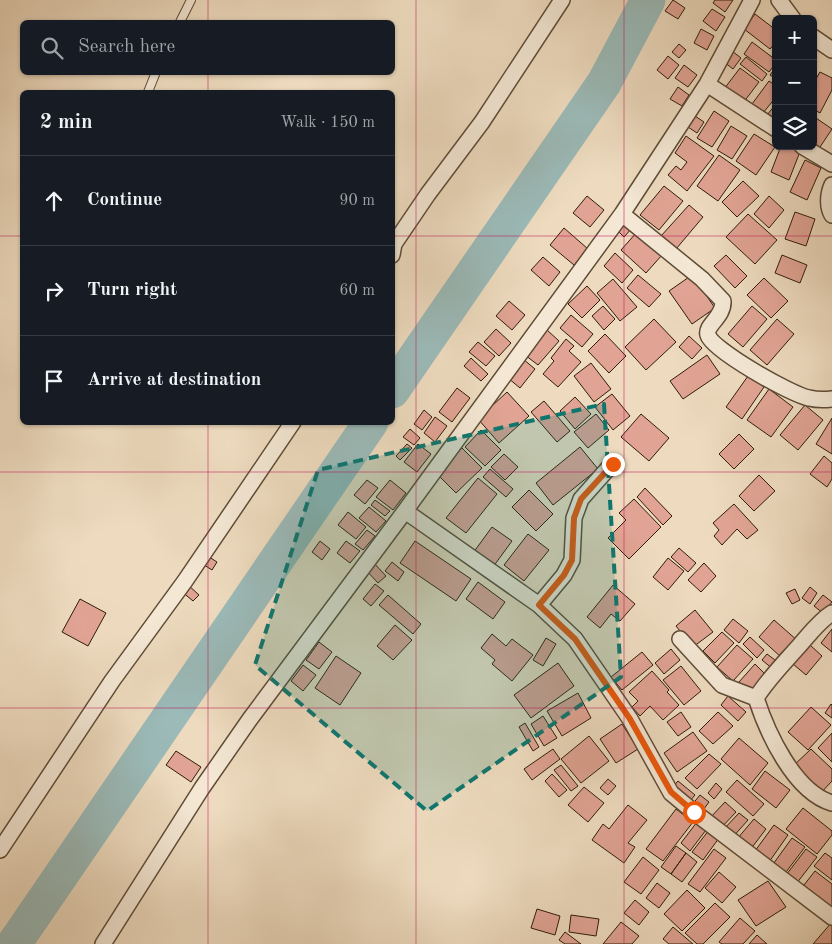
<!DOCTYPE html>
<html lang="en">
<head>
<meta charset="utf-8">
<style>
  body { margin:0; font-family:"Old Standard TT",serif; background:#20242c; color:#f1f3f6 }
  .controls { position:absolute; right:15px; top:15px; display:grid; overflow:hidden; border-radius:8px; box-shadow:0 1px 4px #0004 }
  .controls button { width:45px; height:45px; display:grid; place-items:center; padding:0; border:0; border-bottom:1px solid #363941; background:#171b24; color:#f1f3f6; font:25px sans-serif }
  .stop { position:absolute; width:15px; height:15px; margin:-11px; border:4px solid #ea580c; border-radius:50%; background:#fff }
  .stop.end { background:#ea580c; border-color:#fff; box-shadow:0 1px 5px #0008 }
  .list { margin:0; padding:0; list-style:none }
  h2 { display:flex; justify-content:space-between; align-items:center; height:65px; margin:0; padding:0 20px; font-size:21px }
  h2 small { font-size:16px; font-weight:400; color:#9ea1a6 }
  .list li { display:grid; grid-template-columns:32px 1fr auto; gap:15px; align-items:center; box-sizing:border-box; height:90px; padding:0 20px; border-top:1px solid #363941 }
  .list b { display:block; font-size:19px; white-space:nowrap }
  .list em { font-size:16px; font-style:normal; color:#9ea1a6 }
  .icon { flex:none; width:28px; height:28px; fill:none; stroke:currentColor; stroke-width:2; stroke-linecap:round; stroke-linejoin:round }
  .map { position:relative; flex:none; width:832px; height:944px; overflow:hidden }
  .search { position:absolute; background:#171b24; box-shadow:0 1px 4px #0004; left:20px; top:20px; width:375px; height:55px; display:flex; align-items:center; gap:12px; box-sizing:border-box; padding:0 18px; border-radius:8px; color:#9ea1a6; font-size:19px }
  .panel { position:absolute; background:#171b24; box-shadow:0 1px 4px #0004; left:20px; top:90px; width:375px; height:335px; border-radius:8px }
  .map>svg:first-child { display:block }
</style>
</head>
<body>
<div class="map">
<svg width="832" height="944" viewBox="0 0 832 944">
  <rect width="100%" height="100%" fill="#eedbbf"/>
  <filter id="stains"><feTurbulence type="fractalNoise" baseFrequency=".004" numOctaves="4"/><feColorMatrix values="0 0 0 0 .2 0 0 0 0 .09 0 0 0 0 .02 0 0 0 .5 -.17"/></filter>
  <radialGradient id="worn" r=".72"><stop offset=".6" stop-color="#630" stop-opacity="0"/><stop offset="1" stop-color="#630" stop-opacity=".3"/></radialGradient>
  <g fill="none" stroke-linecap="round" stroke-linejoin="round">
    <path stroke="#9bbab8" stroke-width="35" d="M392,391l212,-308 44,-83
      M14,944l357,-522"/>
  </g>
  <path fill="#e1a494" stroke="#2f1c0a" d="M673,0l12,8 -7,11 -13,-8z
    M715,0h18l-8,12 -12,-9z
    M712,9l13,8 -9,14 -13,-10z
    M755,14l21,16v12l-6,7 -26,-20z
    M701,29l13,7 -7,14 -13,-7z
    M752,42l24,18v3l-7,9 -25,-18z
    M679,44l7,6 -7,8 -7,-6z
    M732,51l9,7 -8,11 -9,-7z
    M668,56l11,9 -11,14 -11,-9z
    M746,57l21,17 -5,7 -22,-17z
    M684,65l13,10 -9,12 -13,-9z
    M776,67v12l-6,-4z
    M740,68l19,14 -16,21 -19,-14z
    M820,72l12,6v12l-12,23 -7,-4v-25z
    M769,81l7,5v11l-13,16 -11,-9z
    M678,87l11,8 -7,11 -12,-7z
    M776,104v18l-9,-7z
    M714,111l15,10 -17,26 -15,-9z
    M692,114l12,8 -7,11 -12,-8z
    M813,116l19,13 -14,21 -5,-4z
    M731,126l16,10 -15,23 -15,-9z
    M754,134l21,13 -19,28 -20,-14z
    M686,136l28,20 -27,35 -19,-16 8,-9 5,4 6,-8 -12,-9z
    M781,146h14l6,3 -12,31 -18,-8z
    M719,155l21,15 -22,31 -21,-15z
    M805,160l16,8 -14,32 -17,-8z
    M743,181l16,15 -22,21 -15,-15z
    M664,186l19,15 -24,29 -19,-15z
    M587,196l17,14 -14,17 -17,-14z
    M769,196l15,14 -15,18 -15,-14z
    M689,205l14,12 -27,32 -15,-13z
    M795,212l20,7 -9,27 -21,-7z
    M748,214l29,26 -22,24 -29,-27z
    M622,218l11,9 -9,10 -10,-10z
    M564,228l24,21 -14,16 -24,-20z
    M637,232l25,23 -16,18 -25,-23z
    M615,253l18,17 -11,13 -18,-17z
    M726,255l21,21 -12,12 -21,-22z
    M782,255l25,10 -7,18 -25,-10z
    M543,257l17,15 -11,14 -18,-16z
    M638,275l23,19 -12,13 -22,-19z
    M692,275l23,33 -23,16 -23,-33z
    M764,278l24,23 -17,17 -24,-23z
    M613,279l24,28 -17,14 -23,-28z
    M587,286l13,14 -18,18 -14,-14z
    M509,301l16,14 -13,15 -16,-14z
    M603,306l12,13 -11,11 -12,-14z
    M752,306l15,13 -24,28 -15,-13z
    M571,315l22,19 -11,13 -22,-19z
    M654,319l22,23 -30,28 -21,-23z
    M777,319l17,15 -27,31 -17,-15z
    M496,329l15,14 -12,13 -15,-14z
    M547,330l12,11 -21,24 -13,-10z
    M605,334l21,22 -17,17 -21,-22z
    M689,336l13,12 -10,11 -13,-12z
    M566,339l8,7 -5,5 12,11 -23,25 -15,-13 11,-13 -3,-3z
    M478,342l17,14 -9,10 -17,-14z
    M707,355l13,19 -37,25 -13,-18z
    M471,358l17,16 -7,7 -17,-15z
    M523,359l12,10 -15,19 -12,-10z
    M591,363l20,26 -17,13 -20,-26z
    M748,376l16,11 -22,32 -16,-12z
    M457,388l13,10 -18,24 -13,-10z
    M769,389l24,18 -22,30 -24,-17z
    M507,392l22,24 -30,27 -21,-24z
    M612,394l18,22 -17,14 -18,-23z
    M575,397l16,17 -16,15 -15,-18z
    M544,401l26,30 -13,11 -26,-30z
    M805,405l18,15 -25,30 -18,-15z
    M424,410l8,7 -10,13 -8,-6z
    M596,414l13,16 -21,18 -14,-16z
    M641,414l28,24 -20,23 -28,-24z
    M435,417l12,9 -12,16 -11,-9z
    M832,418v36l-16,-10z
    M410,429l10,9 -6,7 -11,-8z
    M481,430l20,20 -16,16 -20,-19z
    M739,434l15,15 -20,20 -15,-15z
    M407,444l5,4 -12,12 -4,-4z
    M418,444l13,10 -14,18 -13,-10z
    M580,447l18,22 -45,36 -17,-22z
    M462,448l20,20 -26,25 -20,-20z
    M504,454l14,13 -13,13 -14,-13z
    M824,456l8,7v16l-5,8 -17,-13z
    M490,469l23,20 -7,8 -23,-20z
    M759,475l16,16 -21,20 -15,-15z
    M478,478l19,16 -31,39 -20,-15z
    M367,480l11,8 -13,16 -11,-9z
    M390,480l16,13 -13,17 -17,-13z
    M645,488l27,28 -9,9 -26,-28z
    M529,490l24,24 -17,17 -24,-24z
    M634,499l27,28 -32,32 -21,-21 18,-18 -7,-7z
    M375,500l15,11 -5,5 -14,-11z
    M734,504l24,26 -11,9 -10,-10 -15,16 -8,-9 5,-6 -6,-7z
    M369,507l17,14 -10,11 -17,-14z
    M348,512l18,15 -10,12 -18,-14z
    M492,527l20,14 -19,26 -20,-14z
    M367,530l8,6 -12,14 -8,-6z
    M528,534l21,16 -25,31 -20,-16z
    M320,541l10,8 -8,11 -10,-8z
    M346,541l14,10 -10,12 -13,-10z
    M415,541l56,38 -15,22 -56,-38z
    M679,548l17,15 -8,9 -17,-15z
    M206,555l11,7 -5,8 -11,-7z
    M668,558l16,13 -16,19 -15,-13z
    M373,562l13,14 -8,7 -13,-14z
    M392,562l12,10 -6,9 -13,-10z
    M704,563l12,13 -15,16 -13,-12z
    M478,582l27,20 -12,17 -27,-20z
    M187,584l12,11 -6,6 -12,-10z
    M375,584l9,7 -13,15 -8,-7z
    M613,585l22,19 -15,17 -9,-7 -11,14 -13,-11z
    M810,587l7,6 -7,11 -8,-6z
    M795,589l5,11 -8,4 -6,-11z
    M388,595l33,29 -8,10 -34,-29z
    M823,595l9,7 -9,11 -9,-7z
    M80,599l26,14 -18,33 -26,-14z
    M695,610l18,22 -20,15 -17,-21z
    M733,619l15,12 -9,12 -15,-13z
    M774,620l24,21 -16,17 -23,-21z
    M395,625l17,15 -19,20 -16,-14z
    M832,629v23l-11,-9z
    M722,632l12,11 -19,20 -12,-12z
    M492,634l14,12 6,-7 21,16 -21,26 -20,-17 3,-4 -14,-12z
    M750,637l14,13 -7,8 -14,-14z
    M546,638l10,6 -13,22 -10,-6z
    M319,642l13,10 -13,17 -13,-9z
    M737,645l16,14 -20,22 -16,-14z
    M810,645l12,11 -16,19 -13,-11z
    M671,649l9,11 -16,14 -9,-11z
    M642,652l11,13 -31,25 -11,-13z
    M767,654l12,9 -5,7 -12,-10z
    M336,656l25,17 -21,32 -25,-17z
    M558,663l16,23 -43,32 -17,-23z
    M755,664l11,11 -16,17 -11,-10z
    M303,665l13,10 -13,16 -12,-10z
    M681,666l20,25 -17,14 -21,-25z
    M652,671l17,19 -2,2 12,13 -16,15 -13,-14 -10,10 -8,-9 6,-6 -9,-9z
    M578,693l13,25 -29,18 -15,-25z
    M728,696l18,16 -8,9 -17,-16z
    M831,704l1,1v13l-7,-5z
    M811,707l20,18 -23,25 -20,-18z
    M681,712l10,15 -13,9 -11,-14z
    M718,712l15,14 -20,18 -14,-13z
    M543,716l14,22 -13,8 -13,-22z
    M525,723l14,24 -6,4 -14,-24z
    M622,724l16,25 -22,14 -16,-24z
    M693,732l14,19 -30,21 -13,-19z
    M832,733v29l-14,-14z
    M589,736l20,25 -28,22 -20,-24z
    M739,738l29,25 -18,22 -29,-26z
    M553,749l7,10 -28,21 -8,-11z
    M811,749l21,20v12l-13,14 -28,-27z
    M176,751l25,16 -10,15 -25,-17z
    M709,754l12,10 -24,25 -12,-11z
    M561,765l17,21 -7,5 -17,-21z
    M765,771l25,19 -14,18 -24,-19z
    M552,774l15,16 -8,7 -14,-16z
    M608,779l8,7 -8,9 -8,-7z
    M737,780l27,24 -11,12 -27,-24z
    M678,781l17,14 -6,7 -17,-14z
    M716,783l6,6 -8,10 -6,-6z
    M584,787l20,16 -16,19 -20,-17z
    M700,795l9,7 -8,11 -10,-7z
    M725,802l11,10 -16,17 -11,-10z
    M628,805l19,15 -19,23 7,4 -11,16 -32,-23 11,-16 6,5z
    M803,808l29,23v4l-15,19 -31,-25z
    M676,809l17,13 -30,39 -17,-12z
    M739,813l9,7 -16,18 -9,-8z
    M754,819l12,10 -16,21 -13,-11z
    M697,822l9,8 -16,21 -9,-8z
    M774,825l14,10 -19,27 -14,-11z
    M709,830l10,8 -16,22 -11,-8z
    M792,838l13,9 -22,29 -12,-9z
    M676,846l10,7 -15,21 -10,-7z
    M714,849l12,9 -26,34 -12,-8z
    M806,849l11,8 -24,31 -10,-9z
    M686,853l11,9 -15,20 -11,-8z
    M825,853l7,5v22l-18,-14z
    M643,857l16,13 -18,24 -17,-12z
    M815,871l17,13v30l-32,-24z
    M719,872l17,15 -14,16 -17,-15z
    M768,881l18,26 -30,19 -18,-26z
    M657,883l13,10 -11,15 -13,-10z
    M687,890l18,18 -23,23 -18,-17z
    M635,900l14,12 -10,13 -15,-12z
    M715,903l15,14 -27,27h-6l-12,-11z
    M537,909l23,7 -5,19 -24,-7z
    M571,915l28,4 -3,17 -27,-4z
    M740,918l15,13 -12,13h-21l-3,-2z
    M621,922l18,14 -7,8h-29z
    M832,922v22h-19z
    M673,927l20,17h-24l-6,-5z
    M565,932l16,12h-16l-6,-4z
    M757,935l10,9h-18z"/>
  <g fill="none" stroke-linecap="round" stroke-linejoin="round">
    <defs>
      <path id="service" d="M180,22l11,-22
        M148,92l8,-20"/>
      <path id="minor" d="M779,0l14,19
        M813,37l19,13
        M707,84l69,45
        M802,146l30,18
        M832,185c-4,9 -5,21 0,30
        M622,214l80,65 21,22c1,16 -18,24 -15,34 4,15 84,60 101,63 8,2 15,2 23,1
        M392,255l2,-11 34,-50 54,-72 80,-122
        M405,511l134,94 36,34 55,80 41,74 23,19 138,105
        M539,605l25,-30 8,-15 2,-42 7,-19 32,-36
        M832,613c-13,8 -23,22 -33,33 -15,17 -31,33 -43,52 11,34 38,94 76,105
        M680,639l42,46 34,13
        M0,850l112,-169 73,-100 108,-159
        M103,944l99,-156 48,-69 155,-208 217,-297 85,-130 45,-84"/>
    </defs>
    <use href="#service" stroke="#5f4c37" stroke-width="10"/>
    <use href="#minor" stroke="#5f4c37" stroke-width="18"/>
    <use href="#service" stroke="#f4e8d5" stroke-width="8"/>
    <use href="#minor" stroke="#f4e8d5" stroke-width="15"/>
  </g>
  <g fill="none" stroke-linecap="round" stroke-linejoin="round">
    <path stroke="#ea580c" stroke-width="6" d="M613,464l-32,35 -7,19 -2,42 -8,15 -25,30 36,34 55,80 41,73 23,20"/>
  </g>
  <path fill="#0f766e" fill-opacity="0.2" stroke="#0f766e" stroke-width="4" stroke-dasharray="10 6" stroke-linejoin="round" d="M604,404l17,273 -194,134 -172,-146 63,-195z"/>
  <path fill="none" stroke="#c2185b" stroke-width="1" stroke-opacity="0.55" d="M208,0v22M416,0v944M624,0v944M208,72v20M0,236h22M392,236h440M208,422v522M0,472h832M0,708h832"/>
  <rect width="100%" height="100%" filter="url(#stains)"/>
  <rect width="100%" height="100%" fill="url(#worn)"/>
</svg>
<div class="controls">
<button>+</button>
<button>−</button>
<button><svg class="icon" aria-label="layers" viewBox="0 0 24 24"><path d="M12 4l9 5-9 5-9-5zM3 14l9 5 9-5"/></svg></button>
</div>
<div class="stop" style="left:694px;top:812px"></div>
<div class="stop end" style="left:613px;top:464px"></div>
<div class="search"><svg class="icon" aria-label="search" viewBox="0 0 24 24"><circle cx="10" cy="10" r="6"/><path d="M15 15l6 6"/></svg>Search here</div>
<section class="panel">
<h2>2 min<small>Walk · 150 m</small></h2>
<ul class="list">
<li><svg class="icon" aria-label="ahead" viewBox="0 0 24 24"><path d="M12 20V5M6 11l6-6 6 6"/></svg><div><b>Continue</b></div><em>90 m</em></li>
<li><svg class="icon" aria-label="right" viewBox="0 0 24 24"><path d="M7 20v-9h11M14 6l5 5-5 5"/></svg><div><b>Turn right</b></div><em>60 m</em></li>
<li><svg class="icon" aria-label="arrive" viewBox="0 0 24 24"><path d="M6 21V4h12l-3 4 3 4H6"/></svg><div><b>Arrive at destination</b></div></li>
</ul>
</section>
</div>
</body>
</html>
